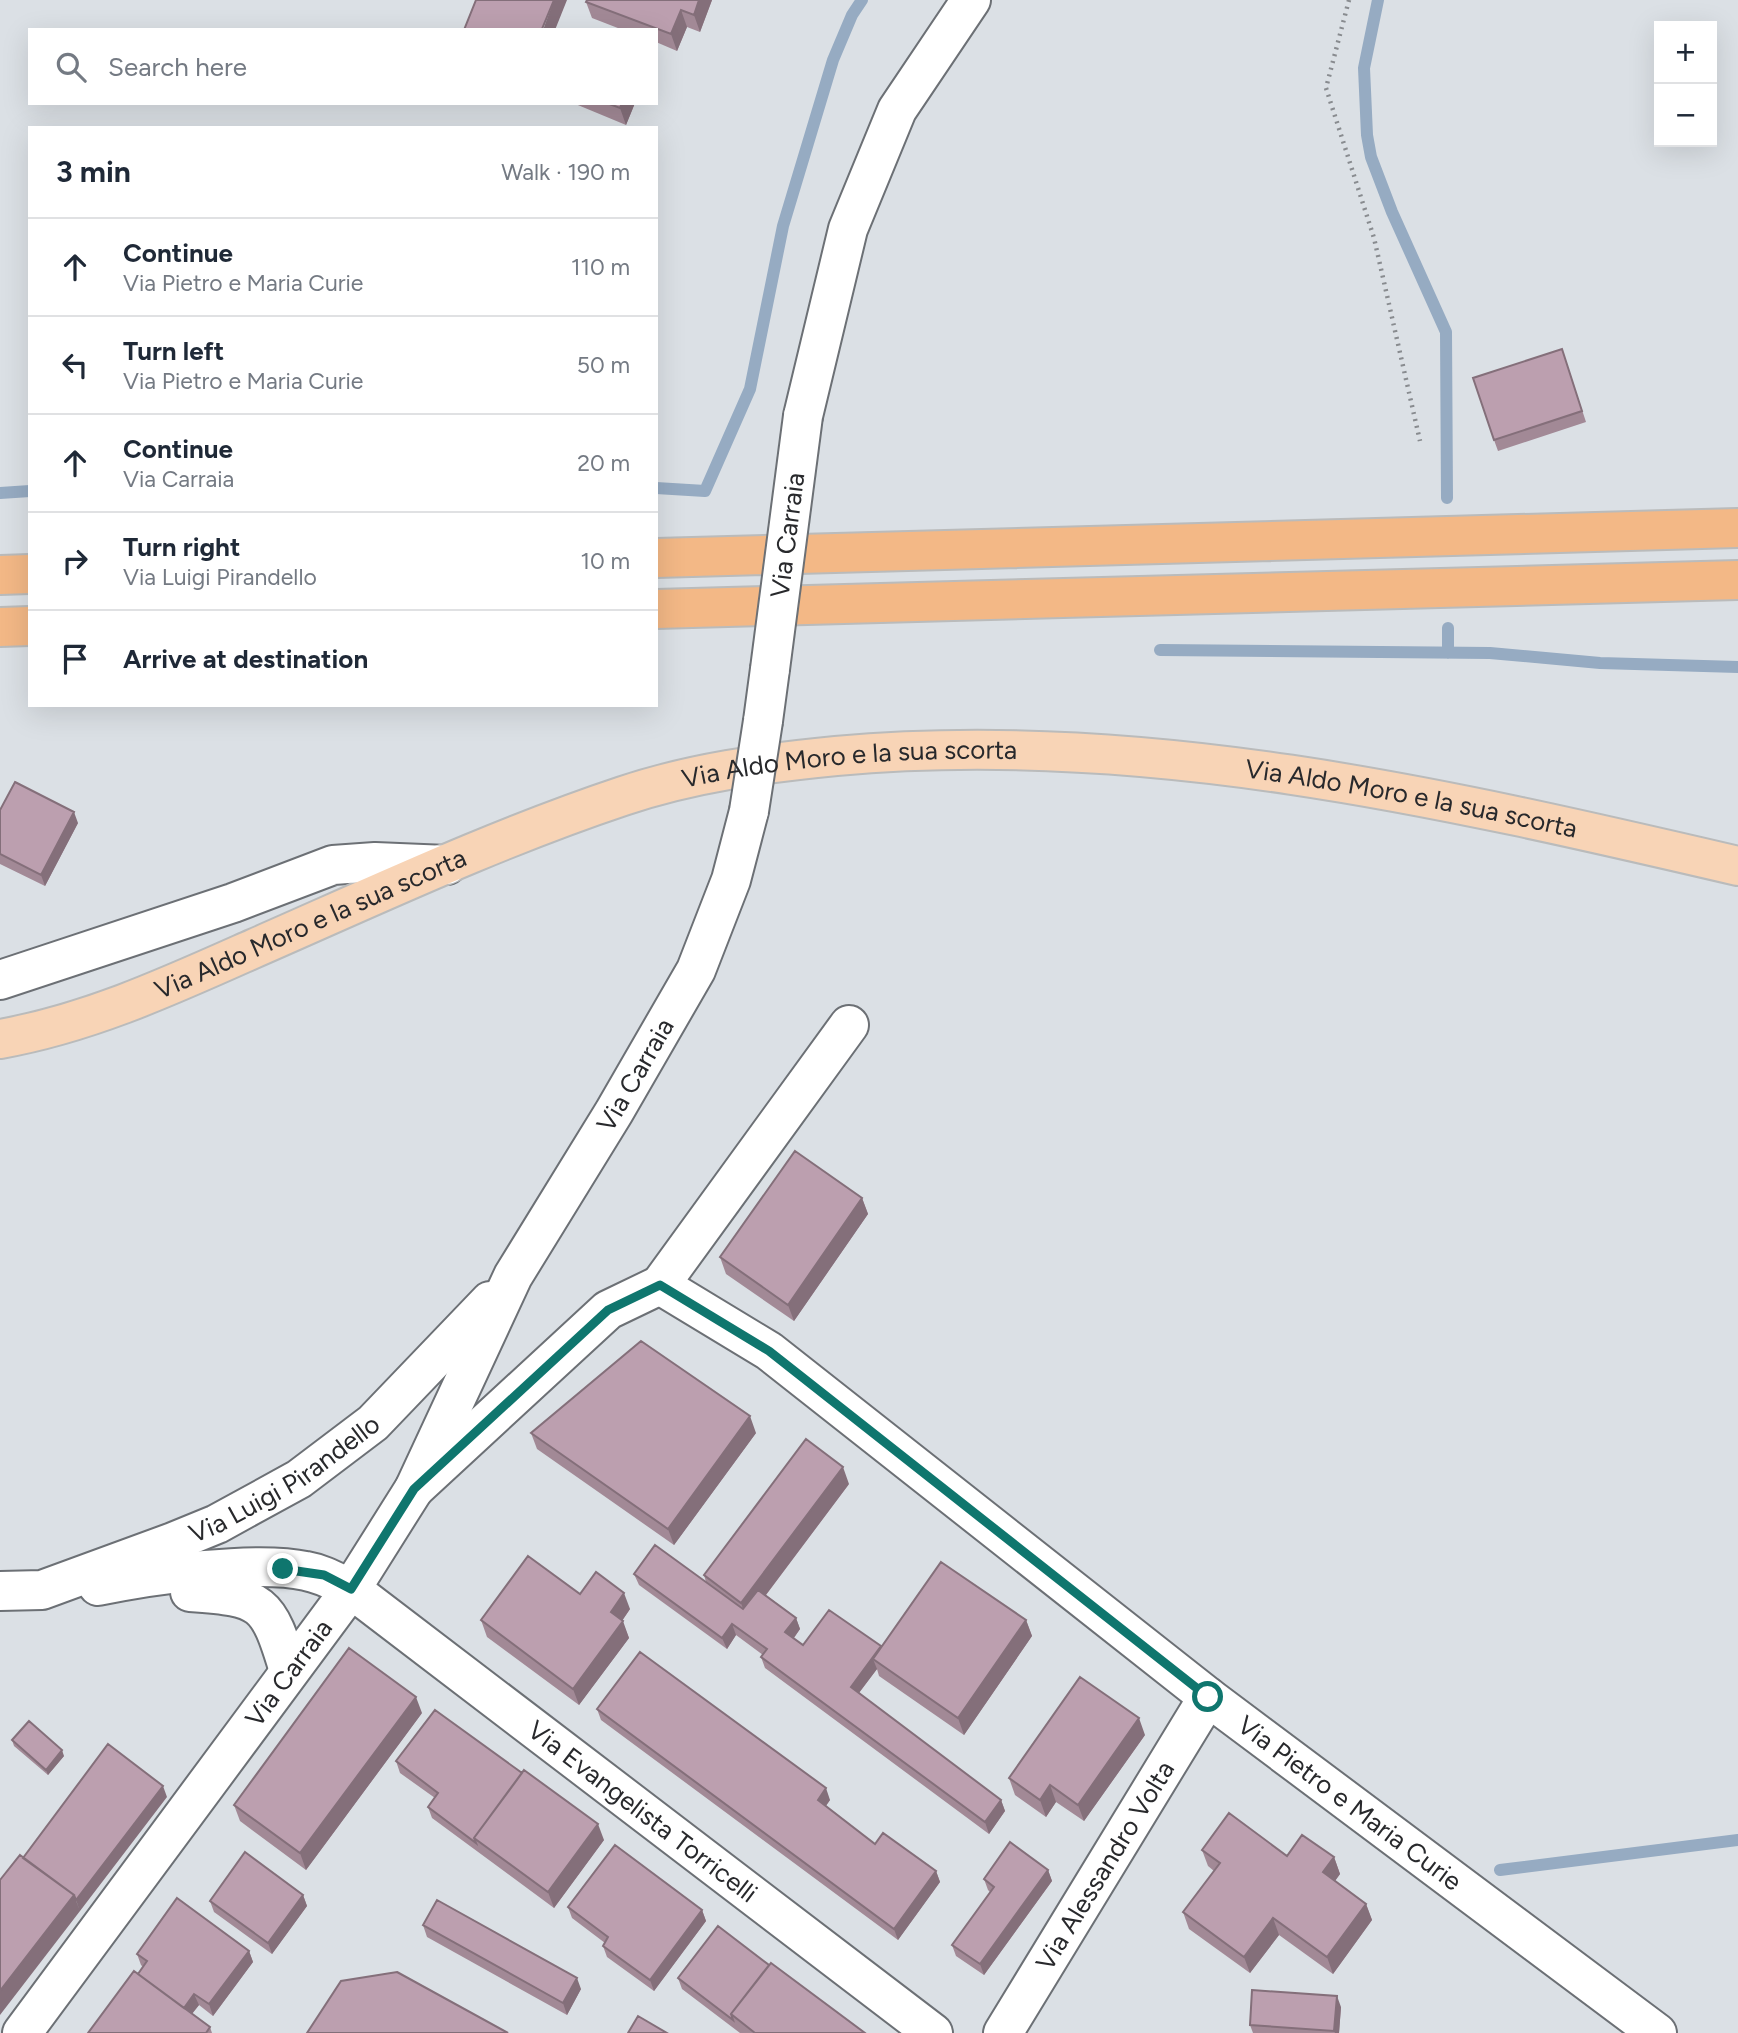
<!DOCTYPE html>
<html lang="en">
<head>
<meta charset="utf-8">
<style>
  body { margin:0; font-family:Figtree,sans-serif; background:#f6f6f7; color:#1f2937 }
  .controls { position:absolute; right:21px; top:21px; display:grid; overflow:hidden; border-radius:0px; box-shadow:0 7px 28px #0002 }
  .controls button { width:63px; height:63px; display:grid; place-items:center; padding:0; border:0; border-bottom:2px solid #e0e1e3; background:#fff; color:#1f2937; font:35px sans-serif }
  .stop { position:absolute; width:21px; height:21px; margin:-16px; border:5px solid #0f766e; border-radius:50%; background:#fff }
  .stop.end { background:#0f766e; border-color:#fff; box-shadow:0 2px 7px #0008 }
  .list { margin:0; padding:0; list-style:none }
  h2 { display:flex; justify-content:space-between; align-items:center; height:91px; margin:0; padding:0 28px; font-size:30px }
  h2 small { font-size:23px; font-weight:400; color:#747a83 }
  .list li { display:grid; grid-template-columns:46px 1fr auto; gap:21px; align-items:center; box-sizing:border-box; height:98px; padding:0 28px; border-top:2px solid #e0e1e3 }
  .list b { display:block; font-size:26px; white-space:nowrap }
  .list p { margin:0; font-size:23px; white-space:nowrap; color:#747a83 }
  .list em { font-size:23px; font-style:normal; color:#747a83 }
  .icon { flex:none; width:38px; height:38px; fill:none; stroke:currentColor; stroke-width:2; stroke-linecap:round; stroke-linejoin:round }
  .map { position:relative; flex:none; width:1738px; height:2033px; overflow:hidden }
  .search { position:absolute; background:#fff; box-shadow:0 7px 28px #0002; left:28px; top:28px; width:630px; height:77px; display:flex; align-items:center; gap:18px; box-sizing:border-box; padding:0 24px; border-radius:0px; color:#747a83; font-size:26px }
  .panel { position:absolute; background:#fff; box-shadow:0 7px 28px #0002; left:28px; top:126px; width:630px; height:581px; border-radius:0px }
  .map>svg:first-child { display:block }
</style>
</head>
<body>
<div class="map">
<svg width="1738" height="2033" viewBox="0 0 1738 2033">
  <rect width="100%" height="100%" fill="#dbe0e5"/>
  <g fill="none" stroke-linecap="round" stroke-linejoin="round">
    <path stroke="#96abc2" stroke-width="12" d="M1378,0l-14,68 3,67 4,22 21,55 54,120 1,166
      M656,488l49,3 45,-102 33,-163 50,-166 19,-45 10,-15
      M0,493l30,-2
      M1448,628v25
      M1160,650l330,3 110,10 138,4
      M1500,1870l238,-30"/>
    <defs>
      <g id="minor">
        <path d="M803,416l45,-187 49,-119 74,-110"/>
        <path d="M763,721l7,-52"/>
        <path d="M0,980l233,-77 100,-38 42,-3 72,3"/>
        <path d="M660,1285l189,-260"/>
        <path id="s1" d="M414,1489l194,-179 52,-25 109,66 439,346 449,336"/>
        <path id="s2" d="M98,1586c52,-11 157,-26 208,-15 17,3 30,11 45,18l582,444"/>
        <path id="s3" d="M0,1591l42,-1 131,-48 44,-18 82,-45 74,-56 117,-122"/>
        <path d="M190,1592c73,5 78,9 99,79"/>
        <path id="s4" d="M22,2033l329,-444 63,-100 99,-213 101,-164 82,-142 35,-90 18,-69"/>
        <path id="s5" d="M1003,2033l205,-336"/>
      </g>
      <g id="major">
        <path id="s6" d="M0,1039c90,-16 172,-54 255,-91 121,-53 242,-110 368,-152 68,-23 141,-33 213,-40 305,-28 606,41 902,110"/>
      </g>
      <path id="highway" d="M656,558l1082,-30
        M0,575l30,-1
        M656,609l1082,-29
        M0,627l30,-1"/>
    </defs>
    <use href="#minor" stroke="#6c7075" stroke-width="42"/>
    <use href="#major" stroke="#babbbb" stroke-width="42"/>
    <use href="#highway" stroke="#babbbb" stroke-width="42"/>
    <path stroke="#888b8f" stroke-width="4.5" stroke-dasharray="2 5" stroke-linecap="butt" d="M1349,0l-23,88 48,150 46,203"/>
    <use href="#minor" stroke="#fff" stroke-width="38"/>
    <use href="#major" stroke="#f8d4b6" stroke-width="38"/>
    <use href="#highway" stroke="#f3b886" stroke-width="38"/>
    <defs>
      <g id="minor-bridge">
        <path id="s7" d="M770,669l33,-253"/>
        <path d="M749,811l14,-90"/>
      </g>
    </defs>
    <use href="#minor-bridge" stroke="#6c7075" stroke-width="42" stroke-linecap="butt"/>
    <use href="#minor-bridge" stroke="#fff" stroke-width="38"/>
  </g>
  <path fill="#a28996" d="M587,0h125l-12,32 -13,-5 -10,24 -21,-9v-12h-33l-31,-12 -6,-16z
    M573,103h62l-9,22z
    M1562,349l24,73 -88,29 -4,-11z
    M0,810l78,13 -33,63 -45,-22z
    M862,1198l6,16 -74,107 -68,-47 -6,-17z
    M531,1433h225l-82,112 -137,-96z
    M849,1484l-83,111 30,23 4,11 -6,9 9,7 78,3 145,-28 6,16 -68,99 -85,-59 -2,-7 -18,24 142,107 4,11 -16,23 -224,-166 -4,-11 2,-2 -27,-20 -9,14 -88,-64 -5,-11 72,8 -2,-7z
    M580,1594l50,15 -8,12 7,17 -50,67 -92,-68 -6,-17z
    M597,1709l233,91 -4,6 49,38 61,27 4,11 -42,58 -297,-220z
    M422,1713l-116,157 -66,-49 -6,-16z
    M1145,1735l-61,86 -28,-19 -10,15 -31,-22 -6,-17z
    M12,1740l52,16 -16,19 -34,-29z
    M396,1761l208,79 -50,68 -122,-90 -4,-11 7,-9 -35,-25z
    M1202,1850l85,6 47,1 6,17 -5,7 31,23 6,16 -39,54 -54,-39 -29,38 -61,-44 -6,-17 31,-41 -6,-5z
    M1048,1870l4,11 -68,94 -28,-19 -4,-11 38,-53 -2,-2 -4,-11z
    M303,1895l4,11 -35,48 -58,-42 -4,-11z
    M568,1907l134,3 4,11 -52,70 -47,-34 -4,-11 2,-3 -33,-25z
    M423,1925l158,64 -14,26 -140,-78z
    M249,1951l4,11 -40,54 -14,-11 -7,9 18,13 2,6h-124l55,-66 -2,-2 -4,-11z
    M769,1965l96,68h-125l-58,-44 -4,-11z
    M1341,2007l-2,26h-86l-3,-8z"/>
  <path fill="#846f7a" d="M554,0h13l-12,30h-12z
    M699,0h13l-12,32 -6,-17z
    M681,10l6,17 -10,24 -6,-17z
    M622,103h13l-9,22 -6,-17z
    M74,812l4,11 -33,63 -4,-11z
    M862,1198l6,16 -74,107 -6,-16z
    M750,1416l6,17 -82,112 -6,-16z
    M843,1467l6,17 -102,136 -6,-17z
    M624,1593l6,16 -13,19 -6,-16z
    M796,1618l4,11 -10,14 -5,-11z
    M1026,1620l6,16 -68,99 -6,-17z
    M623,1621l6,17 -50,67 -6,-16z
    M732,1624l4,11 -9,14 -5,-11z
    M881,1646l-1,18 -7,-5 4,10 -22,29 -4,-11z
    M416,1697l6,16 -116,157 -6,-17z
    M1139,1718l6,17 -61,86 -6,-16z
    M62,1750l2,6 -16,19 -2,-5z
    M1050,1785l6,17 -10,15 -6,-17z
    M163,1786l4,11 -87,114 -4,-11z
    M826,1788l4,12 -8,11 -4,-11z
    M1001,1800l4,11 -16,23 -4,-12z
    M598,1824l6,16 -50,68 -6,-16z
    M1334,1857l6,17 -11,15 -6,-17z
    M1048,1870l4,11 -68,94 -4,-11z
    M936,1871l4,11 -42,58 -4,-11z
    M74,1895l6,16 -80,104v-24z
    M303,1895l4,11 -35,48 -4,-11z
    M1366,1904l6,16 -39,54 -6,-17z
    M702,1910l4,11 -52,70 -4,-11z
    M1273,1918l6,17 -29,38 -6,-16z
    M249,1951l4,11 -40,54 -4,-12z
    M577,1978l4,11 -14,26 -4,-12z
    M194,1994l5,11 -13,16 -4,-11z
    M1337,1996l4,11 -2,26h-4l-1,-2z"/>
  <path fill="#bc9faf" stroke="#846f7a" stroke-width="2" d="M476,0h78l-12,29 2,1h-80z
    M587,0h112l-5,15 -13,-5 -10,24 -85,-32z
    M607,103h15l-2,5z
    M1562,349l20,62 -88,29 -21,-62z
    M15,782l59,30 -33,63 -41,-21v-44z
    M795,1151l67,47 -74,107 -68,-48z
    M641,1341l109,75 -82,113 -137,-96z
    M806,1439l37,28 -102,136 -37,-28z
    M655,1545l88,64 15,-19 38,28 -11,14 18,13 26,-35 52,36 -30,41 150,113 -16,22 -224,-165 6,-8 -35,-25 -10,14 -88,-64z
    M528,1556l52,38 16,-22 28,21 -13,19 12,9 -50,68 -92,-69z
    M941,1562l85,58 -68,98 -85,-59z
    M349,1648l67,49 -116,156 -66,-48z
    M640,1652l186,136 -8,12 57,44 8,-11 53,38 -42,58 -297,-220z
    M1080,1677l59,41 -61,87 -28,-20 -10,15 -31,-22z
    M435,1710l87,63 -48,65 2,5 -48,-36 10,-14 -42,-32z
    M29,1721l33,29 -16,20 -34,-30z
    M108,1744l55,42 -87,114 -2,-5 -51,-37z
    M524,1770l74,54 -50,68 -74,-54z
    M1229,1813l58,43 15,-21 32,22 -11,15 43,32 -39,53 -54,-39 -29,39 -61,-45 37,-49 -18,-13z
    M1010,1842l38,28 -68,94 -28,-19 42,-58 -10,-8z
    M615,1845l87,65 -52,70 -47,-34 5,-9 -40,-30z
    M245,1852l58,43 -35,48 -58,-42z
    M20,1855l54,40 -74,96v-111z
    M177,1898l72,53 -40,53 -15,-10 -10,14 -46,-34 9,-13 -10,-7z
    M437,1900l140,78 -14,25 -140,-78z
    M718,1926l51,39 -38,49 2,6 -55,-42z
    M771,1963l94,70h-110l-24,-19z
    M134,1971l76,56 -4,6h-118z
    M397,1972l111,61h-201l34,-52z
    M1252,1990l85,6 -3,35 -84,-6z
    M638,2016l29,17h-39z"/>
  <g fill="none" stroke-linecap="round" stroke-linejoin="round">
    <path stroke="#0f766e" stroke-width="9" d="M283,1569l41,6 27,14 63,-100 194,-179 52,-25 109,66 439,346"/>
  </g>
  <g text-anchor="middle" stroke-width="6" stroke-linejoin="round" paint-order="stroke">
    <g font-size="26" fill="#28292c" stroke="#dbe0e5">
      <text dy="9" stroke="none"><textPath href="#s7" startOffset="135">Via Carraia</textPath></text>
      <text dy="9" stroke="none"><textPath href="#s6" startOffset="900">Via Aldo Moro e la sua scorta</textPath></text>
      <text dy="9" stroke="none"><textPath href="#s6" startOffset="1466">Via Aldo Moro e la sua scorta</textPath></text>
      <text dy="9" stroke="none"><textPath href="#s6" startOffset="332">Via Aldo Moro e la sua scorta</textPath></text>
      <text dy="9" stroke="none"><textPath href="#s4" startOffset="1141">Via Carraia</textPath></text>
      <text dy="9" stroke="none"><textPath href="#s3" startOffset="310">Via Luigi Pirandello</textPath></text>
      <text dy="9" stroke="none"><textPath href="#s4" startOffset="448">Via Carraia</textPath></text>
      <text dy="9" stroke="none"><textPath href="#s1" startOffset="1185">Via Pietro e Maria Curie</textPath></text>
      <text dy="9" stroke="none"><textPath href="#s2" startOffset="625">Via Evangelista Torricelli</textPath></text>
      <text dy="9" stroke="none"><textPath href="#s5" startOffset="196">Via Alessandro Volta</textPath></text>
    </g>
  </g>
</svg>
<div class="controls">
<button>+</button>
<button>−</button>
</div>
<div class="stop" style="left:1208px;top:1697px"></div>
<div class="stop end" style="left:283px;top:1569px"></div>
<div class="search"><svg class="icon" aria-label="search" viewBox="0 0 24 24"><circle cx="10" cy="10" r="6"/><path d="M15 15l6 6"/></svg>Search here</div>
<section class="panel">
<h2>3 min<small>Walk · 190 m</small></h2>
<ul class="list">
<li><svg class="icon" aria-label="ahead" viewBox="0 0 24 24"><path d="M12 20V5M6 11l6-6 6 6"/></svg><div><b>Continue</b><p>Via Pietro e Maria Curie</p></div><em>110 m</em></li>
<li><svg class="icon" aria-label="left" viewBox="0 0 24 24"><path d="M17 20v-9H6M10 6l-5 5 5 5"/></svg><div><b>Turn left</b><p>Via Pietro e Maria Curie</p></div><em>50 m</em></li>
<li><svg class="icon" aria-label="ahead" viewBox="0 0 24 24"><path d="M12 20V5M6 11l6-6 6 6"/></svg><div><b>Continue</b><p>Via Carraia</p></div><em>20 m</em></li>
<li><svg class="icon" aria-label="right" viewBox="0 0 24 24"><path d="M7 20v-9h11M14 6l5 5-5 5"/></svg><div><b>Turn right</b><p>Via Luigi Pirandello</p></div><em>10 m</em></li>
<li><svg class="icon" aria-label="arrive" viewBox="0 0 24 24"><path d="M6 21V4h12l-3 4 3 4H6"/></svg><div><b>Arrive at destination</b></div></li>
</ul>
</section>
</div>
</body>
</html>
